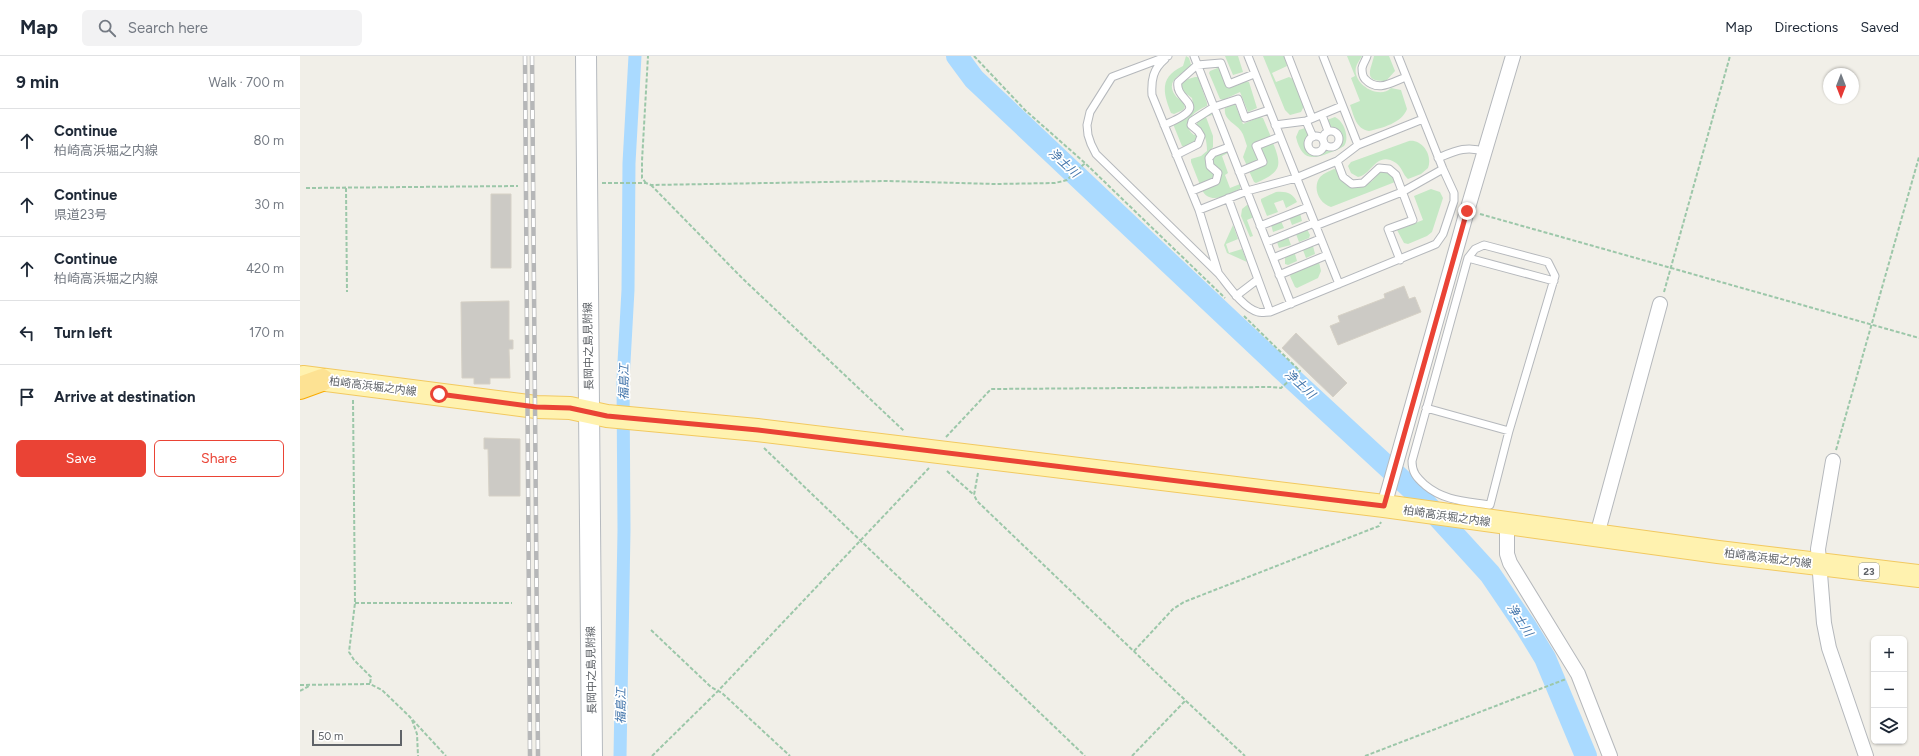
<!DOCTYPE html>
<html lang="en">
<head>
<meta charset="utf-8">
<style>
  body { margin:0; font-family:Figtree,"Noto Sans JP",sans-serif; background:#f2f2f3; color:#1f2937 }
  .controls { position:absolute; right:12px; bottom:12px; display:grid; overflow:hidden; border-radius:6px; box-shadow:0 1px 3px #0004 }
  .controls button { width:36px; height:36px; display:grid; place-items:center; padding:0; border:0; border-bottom:1px solid #e0e1e3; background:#fff; color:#1f2937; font:20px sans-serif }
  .compass { position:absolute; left:1523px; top:12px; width:36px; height:36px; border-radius:50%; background:#fff; box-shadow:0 1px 3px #0004; rotate:180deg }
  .scale { position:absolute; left:12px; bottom:10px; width:90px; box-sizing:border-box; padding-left:4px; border:2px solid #5f6368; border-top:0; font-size:11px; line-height:14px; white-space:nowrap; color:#5f6368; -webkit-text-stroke:3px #fff; paint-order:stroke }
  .stop { position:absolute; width:12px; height:12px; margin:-9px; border:3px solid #ea4335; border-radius:50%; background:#fff }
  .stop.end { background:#ea4335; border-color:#fff; box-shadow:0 1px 4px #0008 }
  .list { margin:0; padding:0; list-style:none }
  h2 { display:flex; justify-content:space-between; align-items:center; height:52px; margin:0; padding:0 16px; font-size:17px }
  h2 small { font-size:13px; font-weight:400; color:#747a83 }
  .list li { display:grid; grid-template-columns:26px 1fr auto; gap:12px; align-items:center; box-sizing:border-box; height:64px; padding:0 16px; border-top:1px solid #e0e1e3 }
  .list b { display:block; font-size:15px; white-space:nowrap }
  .list p { margin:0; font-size:13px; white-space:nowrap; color:#747a83 }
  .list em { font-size:13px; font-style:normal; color:#747a83 }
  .actions { display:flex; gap:8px; padding:12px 16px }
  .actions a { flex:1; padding:9px 0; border:1px solid #ea4335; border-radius:6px; text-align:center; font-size:14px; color:#ea4335 }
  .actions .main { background:#ea4335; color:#fff }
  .icon { flex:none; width:22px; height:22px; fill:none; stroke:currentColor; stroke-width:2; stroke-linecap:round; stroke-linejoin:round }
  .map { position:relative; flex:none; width:1619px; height:700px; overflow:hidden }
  header { display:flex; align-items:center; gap:24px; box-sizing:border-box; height:56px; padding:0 20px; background:#fff; border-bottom:1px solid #e0e1e3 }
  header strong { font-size:19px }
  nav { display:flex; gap:22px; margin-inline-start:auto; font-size:14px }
  .search { width:280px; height:36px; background:#f2f2f3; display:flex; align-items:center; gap:10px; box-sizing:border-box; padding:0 14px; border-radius:6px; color:#747a83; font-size:15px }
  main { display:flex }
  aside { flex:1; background:#fff }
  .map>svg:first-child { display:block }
</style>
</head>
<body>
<header>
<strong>Map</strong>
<div class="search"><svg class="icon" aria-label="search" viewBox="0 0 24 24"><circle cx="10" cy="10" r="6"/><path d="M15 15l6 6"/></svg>Search here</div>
<nav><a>Map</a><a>Directions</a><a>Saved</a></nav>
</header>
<main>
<aside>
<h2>9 min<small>Walk · 700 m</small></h2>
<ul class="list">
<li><svg class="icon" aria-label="ahead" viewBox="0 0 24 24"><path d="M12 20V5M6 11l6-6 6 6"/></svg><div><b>Continue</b><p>柏崎高浜堀之内線</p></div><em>80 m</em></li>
<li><svg class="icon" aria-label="ahead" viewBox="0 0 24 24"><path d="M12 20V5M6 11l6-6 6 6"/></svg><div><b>Continue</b><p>県道23号</p></div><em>30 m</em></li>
<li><svg class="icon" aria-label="ahead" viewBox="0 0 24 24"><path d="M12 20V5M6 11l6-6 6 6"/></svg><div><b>Continue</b><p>柏崎高浜堀之内線</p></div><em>420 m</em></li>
<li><svg class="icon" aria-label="left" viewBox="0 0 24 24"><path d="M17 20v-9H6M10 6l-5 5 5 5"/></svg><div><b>Turn left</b></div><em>170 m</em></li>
<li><svg class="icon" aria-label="arrive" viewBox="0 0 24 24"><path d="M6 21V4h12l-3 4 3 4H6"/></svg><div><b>Arrive at destination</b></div></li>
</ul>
<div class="actions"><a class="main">Save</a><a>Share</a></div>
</aside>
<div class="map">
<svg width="1619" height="700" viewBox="0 0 1619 700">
  <rect width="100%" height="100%" fill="#f1efe8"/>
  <path fill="#c5e8c5" d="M886,0l3,2 3,10c-11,5 -27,13 -17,27 4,6 9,4 10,12l-2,3 -9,4 -3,-1c-8,-20 -12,-36 12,-47z
    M925,0h13l5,16 -10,3z
    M963,0h22l2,10 -15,7 4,9 13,-5 4,2 11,27 -3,6 -11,3 -5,-5z
    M1047,0h15c-2,4 -5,7 -6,11 -4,17 23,33 35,21l10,2 6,19c-5,14 -25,19 -38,22 -13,-2 -15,-15 -19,-26l10,-4 -9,-23 4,-2z
    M1074,0h15l6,15 -9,10c-24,1 -15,-11 -12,-25z
    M920,11l8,20 18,-6 3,1 8,26 -9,4 -8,-20 -17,8 -3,-1 -11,-26 1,-2z
    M895,21h3l9,26v3c-11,4 -29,17 -13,29l3,-2 1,8 -13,6 -3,-1 -9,-22 14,-6 7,-9 -2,-11 -11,-8v-5l4,-5z
    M935,48l8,20 17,-7 3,1 8,19 -19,7 7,17 -12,5 -4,-9 4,-11c-2,-5 -3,-11 -6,-15 -6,-8 -18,-11 -16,-23z
    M911,57l1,2 -6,2 7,19v11c-9,12 -13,15 2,26l-2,7 -13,5 -9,-23v-3l10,-3 6,-5c0,-10 -2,-19 -10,-24v-7z
    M1035,61c9,4 15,21 9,29 -4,3 -10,5 -15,7 -19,8 -28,5 -33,-16l3,-7 6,-2 4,8 -5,9 6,9c6,2 12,0 15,-6 9,3 15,-1 18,-9 -2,-7 -5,-11 -13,-11l-3,-8z
    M1109,85c13,-2 24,14 19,27l-7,6 -13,5c-5,-4 -6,-12 -12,-16 -20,-13 -24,12 -38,14l-7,-4 -3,-7 3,-4z
    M973,87c10,24 7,29 -17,40l-2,-1 -5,-11 18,-7 -7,-17z
    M927,94l1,3 -6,3 6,17 -3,2 5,13 10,-4v5c-11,5 -30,17 -38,1l18,-19 -8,-7v-7z
    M1034,113l4,1 4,8 22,8 8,-5 9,-10 11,1 3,10 -64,25c-12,-4 -19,-19 -11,-30 4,-4 10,-6 14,-8z
    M1131,133l9,3 3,6 -11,34 -5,4 -19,8 -4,-1 -7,-13 26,-10 -9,-24z
    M976,136c10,-1 17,1 21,10l-11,6 -3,-8 -9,3 4,9 -11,4 -6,-15v-2z
    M947,149h2l5,12 -7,3 6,16 -3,1 -9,-21 1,-7z
    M1000,157l2,8 -10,4 -3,-8 -8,4 3,7 -11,4 -2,-8z
    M933,169l5,14 -12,5 3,9 13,-4 5,13 -20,-9 -3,-8z
    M1007,173l3,6 -1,3 -10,4 -3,-8 -8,3 3,8 -12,3 -2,-6 1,-2z
    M1011,189l2,1 2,8 -9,4 -3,-8 -8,4 2,7 -9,4 -3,-1v-7z
    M1019,206l2,9 -3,7 -21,10 -2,-1 -5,-11 2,-3z"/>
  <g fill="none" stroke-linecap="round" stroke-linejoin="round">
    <path stroke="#aadaff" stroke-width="13" d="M320,700l4,-226 -1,-150 5,-90 1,-127 6,-107"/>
    <path stroke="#aadaff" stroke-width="22" d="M657,0l17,23 314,296 129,119 73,80 36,53 19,31 41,98"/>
  </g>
  <path fill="#cccac5" stroke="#d6d1c6" d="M191,138h20v74h-20z
    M1104,230l5,13 6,-2 6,15 -83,33 -8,-19 10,-4 -2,-6 47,-18 -1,-4z
    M209,245v39h4v9h-4l1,29h-20v6h-16v-6h-12l-1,-76z
    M996,277l51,50 -14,14 -51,-49z
    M184,382l36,1v57h-31l-1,-47h-4z"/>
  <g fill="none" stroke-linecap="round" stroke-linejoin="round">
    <defs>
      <path id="lane" d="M868,0l-56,21 -22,35 -3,13 1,10 3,9 5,10 123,120c9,11 24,34 39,38 3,1 8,0 12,0l159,-65 7,-3 7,-10 11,-33v-8l-11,-24 -45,-113
        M894,0l97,248
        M948,0l91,228
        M988,0l24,62
        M1023,0l35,89
        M1067,0c-1,4 -4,7 -5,12 0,4 1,9 3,11 13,14 27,3 41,-2
        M865,3c-12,10 -14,21 -13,36l47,115 19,62
        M1022,59l6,16
        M1006,65l7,16
        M864,69c51,-21 10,-22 14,-43l19,-17 24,-2 8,21 25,-10
        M975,69l31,-4 36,-15
        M1023 83a8 8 0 1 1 16 0a8 8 0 1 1-16 0Z
        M1008 88a8 8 0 1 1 16 0a8 8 0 1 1-16 0Z
        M876,99l22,-11 3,-8 -3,-5 -7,-6 1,-4 22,-14 24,-8 7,19 24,-8
        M1138,102c17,-7 29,-13 47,-6
        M1037,105l6,16 9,7 11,-1 16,-15 10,1 7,6 17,45 -25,9 12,31
        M939,116l24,-10 -7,-16 23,-9
        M892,135l24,-10 2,-8 -8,-7 -1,-8 4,-5 16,-6
        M928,142l42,114
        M899,154l48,-19 49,-13 41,-17 21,-16 65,-26
        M960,170l48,-19
        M1015,170l87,-34 41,-23
        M967,186l47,-19
        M1184,189l64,17 7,14 -46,155 -19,74c-25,-4 -46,-4 -65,-20 -9,-8 -13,-13 -13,-24l56,-203 7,-9z
        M973,202l47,-19
        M1168,202l86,23
        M979,219l48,-20
        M936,240l21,-16
        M1126,352l83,23"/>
      <path id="street" d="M1533,405l-15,88 6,74 5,25 37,108
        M1084,450l83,-295 46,-155
        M1207,469v29l3,9 68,111 32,82
        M1297,479l63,-231"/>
      <path id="secondary" d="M286,0l6,700"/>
      <path id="primary" d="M3,321l233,30 34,1 37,8 150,14 627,76 334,46 201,24"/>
      <path id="highway" d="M0,332l22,-8"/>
    </defs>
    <use href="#lane" stroke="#b5b8bc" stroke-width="9"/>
    <use href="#street" stroke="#b5b8bc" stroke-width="16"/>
    <use href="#secondary" stroke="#b6babf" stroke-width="22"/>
    <use href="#primary" stroke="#f2c960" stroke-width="24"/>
    <use href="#highway" stroke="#f9ab00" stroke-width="24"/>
    <path stroke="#9cc7a9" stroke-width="2" stroke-dasharray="4 2" stroke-linecap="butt" d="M674,0l51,54 60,53 140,135
      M302,127h44l5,2 235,-4 110,3 59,-1 12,-3 18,-17
      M346,127l-4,-5v-17l6,-105
      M351,129l91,93 162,153
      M6,132l212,-2
      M46,132l1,104
      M1180,158l439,124
      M1364,236l66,-236
      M53,344l2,203 -6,49 5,8 17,17 -1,7
      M646,381l45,-48 280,-2 10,1 19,-17 -56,-55
      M464,392l321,308
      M1536,394l83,-293
      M647,415l27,24
      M678,417l-4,22 3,6 192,184 76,71
      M55,547h157
      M351,574l60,57 11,6 68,63
      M834,595l39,-42 11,-7 195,-76 2,-4
      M0,629l70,-1 12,6 27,26 37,40
      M0,635l9,-5
      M112,664l5,14 1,22
      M352,700l66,-65 211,-223
      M832,700l53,-55
      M1065,700l201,-77"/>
    <use href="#lane" stroke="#fff" stroke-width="7"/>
    <use href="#street" stroke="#fff" stroke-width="14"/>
    <use href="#secondary" stroke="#fff" stroke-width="20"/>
    <use href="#primary" stroke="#fff2af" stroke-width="22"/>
    <use href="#highway" stroke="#fde293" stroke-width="22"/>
    <defs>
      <path id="rail" d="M225,0l5,700
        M232,0l6,700"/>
    </defs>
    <use href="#rail" stroke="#b6b7b8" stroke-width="4.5"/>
    <use href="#rail" stroke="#fff" stroke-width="3" stroke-dasharray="9" stroke-linecap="butt"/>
  </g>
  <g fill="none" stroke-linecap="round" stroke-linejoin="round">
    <path stroke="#ea4335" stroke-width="5" d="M139,338l97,13 34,1 37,8 151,14 626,76 83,-295"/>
  </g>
  <g text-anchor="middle" stroke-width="3.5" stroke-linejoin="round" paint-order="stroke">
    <rect fill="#fff" stroke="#8f9295" stroke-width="1" x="1559" y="507" width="20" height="16" rx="3"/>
    <g font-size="10" font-weight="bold" fill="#5f6368">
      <text x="1569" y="519">23</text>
    </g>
    <g font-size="11" fill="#5f6368" stroke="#fff">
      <text transform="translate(288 290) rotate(-91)" y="4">長岡中之島見附線</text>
      <text transform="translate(73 330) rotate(7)" y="4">柏崎高浜堀之内線</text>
      <text transform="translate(1147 460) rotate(8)" y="4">柏崎高浜堀之内線</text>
      <text transform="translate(1468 502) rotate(7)" y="4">柏崎高浜堀之内線</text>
      <text transform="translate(291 614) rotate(-91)" y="4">長岡中之島見附線</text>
    </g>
    <g font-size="12" font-style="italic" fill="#4174aa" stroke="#fff">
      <text transform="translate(764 107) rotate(43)" y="4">浄土川</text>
      <text transform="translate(324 326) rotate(-89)" y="4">福島江</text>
      <text transform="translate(1000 328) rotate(43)" y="4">浄土川</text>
      <text transform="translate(1220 564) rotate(57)" y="4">浄土川</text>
      <text transform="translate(321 650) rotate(-89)" y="4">福島江</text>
    </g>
  </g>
</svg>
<div class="controls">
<button>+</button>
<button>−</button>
<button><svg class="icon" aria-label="layers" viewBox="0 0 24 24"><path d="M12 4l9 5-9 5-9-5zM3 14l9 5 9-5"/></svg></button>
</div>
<svg class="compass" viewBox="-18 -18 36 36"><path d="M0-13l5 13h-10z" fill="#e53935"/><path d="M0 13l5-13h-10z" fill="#747a83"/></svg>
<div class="scale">50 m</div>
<div class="stop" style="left:139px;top:338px"></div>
<div class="stop end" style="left:1167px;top:155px"></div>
</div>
</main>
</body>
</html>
